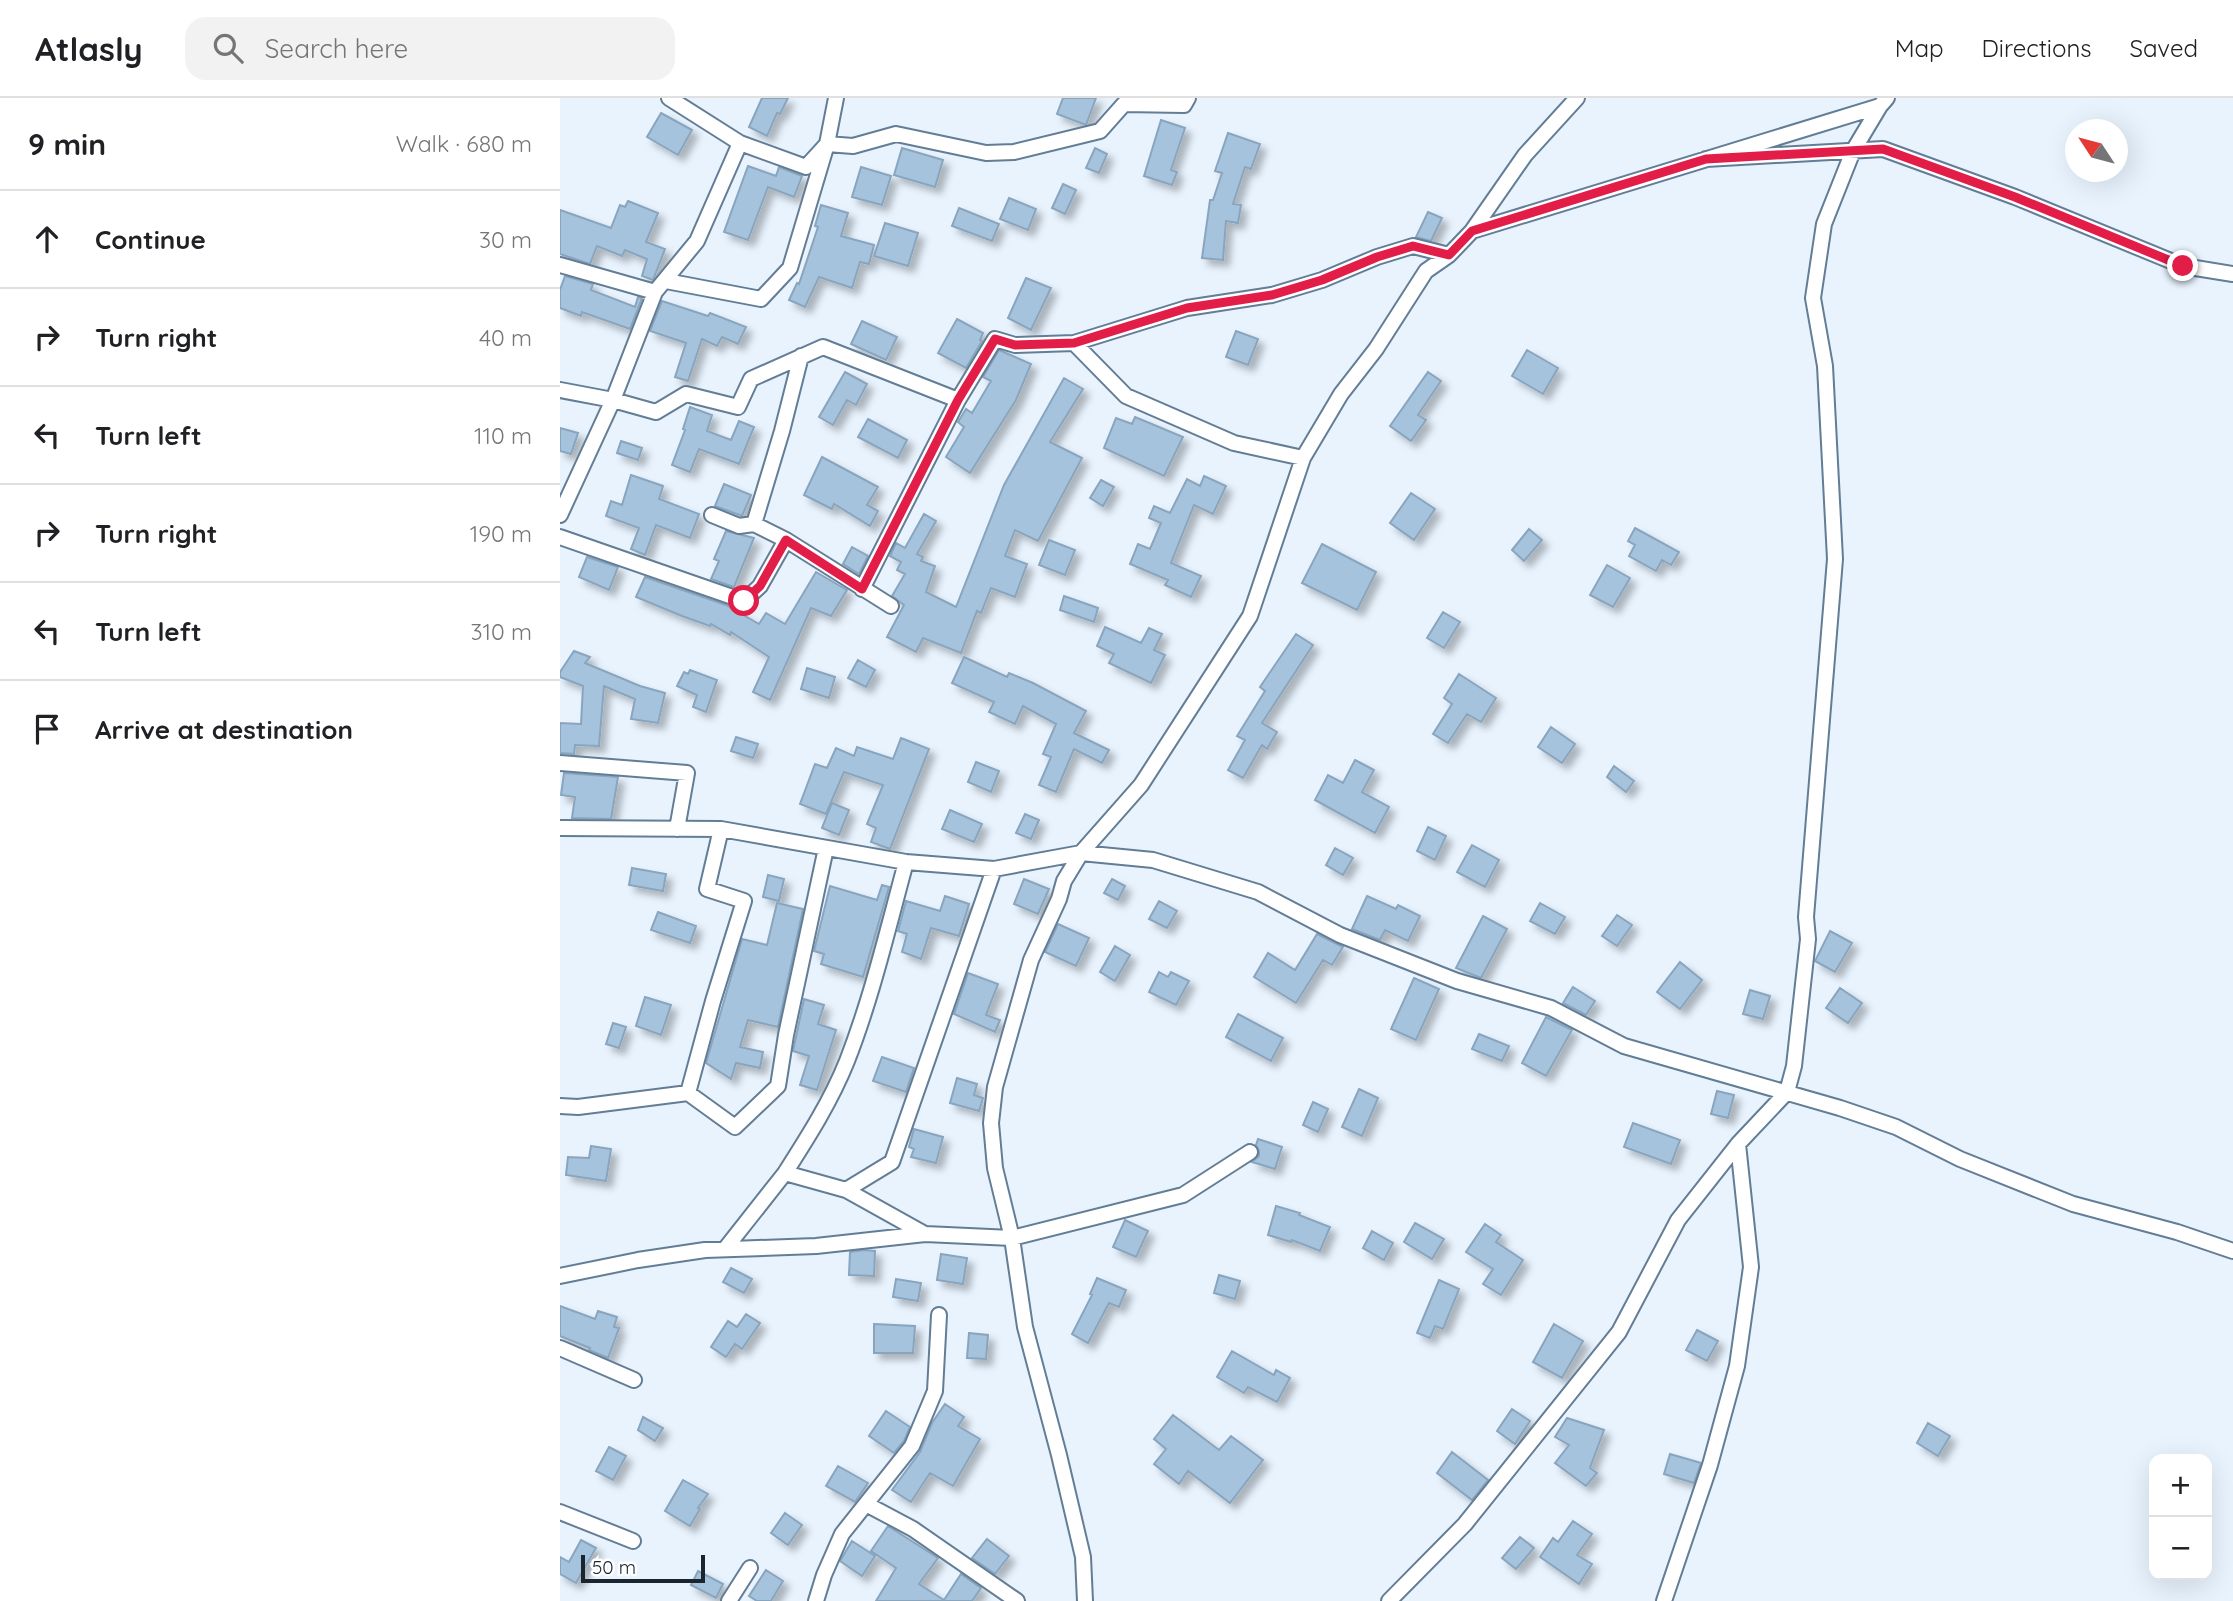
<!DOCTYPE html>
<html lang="en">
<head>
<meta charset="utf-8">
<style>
  body { margin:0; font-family:Quicksand,sans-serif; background:#f2f2f2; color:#202124 }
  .controls { position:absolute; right:21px; bottom:21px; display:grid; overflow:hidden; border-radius:14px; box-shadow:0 7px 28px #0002 }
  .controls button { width:63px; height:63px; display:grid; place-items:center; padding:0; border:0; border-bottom:2px solid #e0e0e0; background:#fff; color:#202124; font:35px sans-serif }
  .compass { position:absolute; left:1505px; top:21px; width:63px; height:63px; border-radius:50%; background:#fff; box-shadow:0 7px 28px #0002; rotate:306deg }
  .scale { position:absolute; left:21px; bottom:18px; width:124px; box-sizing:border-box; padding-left:7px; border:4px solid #1b252f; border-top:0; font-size:19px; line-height:24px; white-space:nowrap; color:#1b252f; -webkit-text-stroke:5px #fff; paint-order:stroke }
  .stop { position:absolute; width:21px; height:21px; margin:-16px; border:5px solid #e11d48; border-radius:50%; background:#fff }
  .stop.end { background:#e11d48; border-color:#fff; box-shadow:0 2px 7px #0008 }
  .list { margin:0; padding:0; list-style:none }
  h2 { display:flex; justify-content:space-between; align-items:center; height:91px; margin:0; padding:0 28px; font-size:30px }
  h2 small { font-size:23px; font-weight:400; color:#757577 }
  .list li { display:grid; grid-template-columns:46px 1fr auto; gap:21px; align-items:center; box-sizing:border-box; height:98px; padding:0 28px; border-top:2px solid #e0e0e0 }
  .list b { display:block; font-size:26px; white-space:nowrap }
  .list em { font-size:23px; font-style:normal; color:#757577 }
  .icon { flex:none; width:38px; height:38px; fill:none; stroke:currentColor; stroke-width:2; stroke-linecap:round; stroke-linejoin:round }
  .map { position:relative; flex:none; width:1673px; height:1503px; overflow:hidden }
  header { display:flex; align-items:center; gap:42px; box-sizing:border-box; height:98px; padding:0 35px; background:#fff; border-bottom:2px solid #e0e0e0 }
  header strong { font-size:33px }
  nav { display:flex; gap:38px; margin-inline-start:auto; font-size:24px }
  .search { width:490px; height:63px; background:#f2f2f2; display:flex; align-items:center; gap:18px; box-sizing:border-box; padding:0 24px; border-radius:21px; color:#757577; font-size:26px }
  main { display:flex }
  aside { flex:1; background:#fff }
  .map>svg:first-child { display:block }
</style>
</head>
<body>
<header>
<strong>Atlasly</strong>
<div class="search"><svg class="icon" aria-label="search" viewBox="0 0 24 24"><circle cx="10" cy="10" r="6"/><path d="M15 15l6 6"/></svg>Search here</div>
<nav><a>Map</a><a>Directions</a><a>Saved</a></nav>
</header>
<main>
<aside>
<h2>9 min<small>Walk · 680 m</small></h2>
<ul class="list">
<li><svg class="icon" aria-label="ahead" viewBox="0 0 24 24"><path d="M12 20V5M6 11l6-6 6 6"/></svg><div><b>Continue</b></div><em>30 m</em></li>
<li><svg class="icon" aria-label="right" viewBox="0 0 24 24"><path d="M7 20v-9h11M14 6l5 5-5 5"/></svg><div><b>Turn right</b></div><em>40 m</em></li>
<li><svg class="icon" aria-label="left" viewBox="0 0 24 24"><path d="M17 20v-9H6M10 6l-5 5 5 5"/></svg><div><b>Turn left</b></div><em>110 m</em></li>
<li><svg class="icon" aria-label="right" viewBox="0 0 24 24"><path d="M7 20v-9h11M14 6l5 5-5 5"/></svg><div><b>Turn right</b></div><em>190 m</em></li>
<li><svg class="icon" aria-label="left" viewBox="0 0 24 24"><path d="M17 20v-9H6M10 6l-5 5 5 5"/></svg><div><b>Turn left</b></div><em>310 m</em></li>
<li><svg class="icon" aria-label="arrive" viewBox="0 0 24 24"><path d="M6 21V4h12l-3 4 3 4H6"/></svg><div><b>Arrive at destination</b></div></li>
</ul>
</aside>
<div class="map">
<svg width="1673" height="1503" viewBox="0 0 1673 1503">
  <defs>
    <filter id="shadow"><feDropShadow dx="6" dy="6" stdDeviation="3.5" flood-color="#0004"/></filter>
  </defs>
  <rect width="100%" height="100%" fill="#e8f3fe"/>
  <path fill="#a6c3dd" stroke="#89a5be" stroke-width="2" filter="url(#shadow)" d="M202,0h26l-8,16 -3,-1 -10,23 -18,-9z
    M503,0h33l-10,27 -29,-11z
    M101,15l31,17 -14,25 -31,-18z
    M601,22l24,8 -14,42 6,2 -5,13 -28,-9z
    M668,35l32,11 -9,25 -6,-2 -12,37 8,1 -3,18 -12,-2 -3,39 -21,-2 8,-58h3l9,-27 -7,-2z
    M342,50l41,12 -8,27 -41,-12z
    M535,50l12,6 -8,19 -13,-5z
    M188,68l28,10 3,-9 23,9 -8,21 -26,-10 -20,53 -24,-8z
    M301,69l30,9 -9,29 -30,-8z
    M503,86l13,6 -11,24 -13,-6z
    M449,100l27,11 -8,21 -28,-11z
    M68,103l30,12 -12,29 19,7 -12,31 -11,-4 5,-17 -22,-9 -3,6 -25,-10 -7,18 -30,-10v-44l51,18 9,-23 5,2z
    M261,107l27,8 -7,23 33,9 -5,19 -9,-2 -8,26 -33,-11 -14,30 -16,-7 8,-17 2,1 19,-57 -3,-1z
    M399,110l40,16 -7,17 -40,-15z
    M868,114l14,6 -11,23 -15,-4z
    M325,125l33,10 -10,33 -34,-10z
    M5,178l28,8 -2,6 44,17 3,-10 4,1 -12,31 -48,-17 -1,4 -21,-8v-18z
    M466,180l25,10 -20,42 -23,-12z
    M102,203l46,15 2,-3 36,14 -8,17 -16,-7 -5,9 -15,-7 -14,42 -13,-4 11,-34 -36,-12z
    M397,221l26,14 -3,7 2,1 -16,27 -28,-15z
    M302,223l35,16 -11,23 -35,-16z
    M676,233l22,8 -10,26 -22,-8z
    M439,252l32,14 -15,36 -46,73 -24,-16 18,-30 -6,-5 8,-13 6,4 19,-32 -8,-4z
    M967,252l31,18 -15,26 -31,-18z
    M285,274l22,12 -11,21 -9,-5 -14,25 -14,-8z
    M868,274l13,9 -23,34 8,5 -15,21 -21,-15z
    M504,280l19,11 -33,53 32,16 -44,83 -23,-11 -10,26 22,8 -12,33 -24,-9 -10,25 -4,-2 -16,42 -38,-15 -7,14 -29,-15 17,-32 -12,-9 13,-22 -8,-4 4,-8 -11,-6 6,-13 9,5 19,-34 12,7 -19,33 6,3 -2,4 14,5 -9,26 30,15 48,-122z
    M130,309l22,8 -5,16 24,9 8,-19 15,6 -15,37 -40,-15 -9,23 -18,-7 13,-35 -2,-1z
    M575,319l48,20 -19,39 -60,-28 12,-30 16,6z
    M308,321l39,21 -9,18 -40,-21z
    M0,330l18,5 -7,21 -11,-3z
    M61,343l21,7 -4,12 -21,-7z
    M262,359l56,30 -11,18 11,6 -8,15 -36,-22 -2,5 -28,-14z
    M71,377l32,11 -4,13 40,15 -9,24 -34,-13 -11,30 -14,-6 8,-21 -33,-12 5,-15 11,4z
    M644,378l22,10 -13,28 -19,-9 -23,58 30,13 -10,21 -26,-12 3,-5 -38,-16 8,-20 12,5 11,-26 -12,-5 5,-12 16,7 17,-34 13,7z
    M541,382l13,7 -11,19 -13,-8z
    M164,386l27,11 -9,21 -27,-10z
    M851,395l24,16 -21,31 -24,-17z
    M1075,430l44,24 -8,13 -9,-5 -6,11 -27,-15 6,-11 -7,-4z
    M969,431l13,11 -18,21 -12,-11z
    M166,433l28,7 -20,49 -23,-8 8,-18 -5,-2z
    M489,442l26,10 -10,25 -26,-10z
    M762,446l54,28 -19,38 -55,-27z
    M292,449l16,9 -9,18 -16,-10z
    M27,459l31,10 -9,23 -30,-13z
    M1047,467l23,13 -17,29 -23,-12z
    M256,474l31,18 -16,26 -20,-8 -41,92 -17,-8 16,-35 -38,-25 -1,3 -19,-11 -1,2 -28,-10 -46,-19 9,-20 81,28 33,19 7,-11 19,11z
    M504,498l34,12 -4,14 -34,-12z
    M883,514l17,10 -16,26 -17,-10z
    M545,529l36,16 8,-15 13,6 -8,16 11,5 -14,28 -42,-20 5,-9 -17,-8z
    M736,536l17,11 -51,78 15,9 -10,17 -5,-4 -19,33 -15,-8 17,-30 -8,-4 28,-45 -5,-4z
    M14,553l16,6 -5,6 55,23 25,7 -7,30 -27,-4 4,-20 -31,-13 -5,60 -24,-1 -1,9 -14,-1v-30l21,1 2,-38 -23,-9v-5z
    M404,559l43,20 2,-4 24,10 53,28 -12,22 35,17 -7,13 -28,-14 -18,43 -17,-7 12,-28 -8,-3 13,-30 -33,-18 -8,18 -26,-12 5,-10 -42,-19z
    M298,562l17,10 -9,17 -18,-9z
    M247,570l28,9 -6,21 -28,-9z
    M130,572l27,10 -11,32 -13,-5 4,-12 -20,-9 7,-14 4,2z
    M899,576l37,24 -15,24 -14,-8 -19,29 -15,-9 19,-30 -8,-6z
    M991,629l24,17 -13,19 -24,-16z
    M176,639l22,7 -5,14 -22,-7z
    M341,640l28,11 -39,100 -19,-7 5,-14 -9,-4 16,-39 -39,-13 -18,42 -26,-10 15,-40 12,4 9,-20 18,8 3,-9 36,12z
    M795,662l19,10 -12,22 27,15 -14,26 -60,-33 13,-25 15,8z
    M416,664l23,9 -8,21 -23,-10z
    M1054,668l20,15 -8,11 -19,-15z
    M4,675l54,4 -7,42 -39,-1 3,-21 -14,-2z
    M272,705l17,7 -10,25 -17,-7z
    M390,712l32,14 -8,18 -32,-13z
    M465,716l14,6 -8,19 -15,-6z
    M868,729l18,9 -11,24 -18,-9z
    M912,747l27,15 -14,27 -28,-15z
    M775,750l18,10 -10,17 -17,-10z
    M72,770l34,6 -3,17 -34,-6z
    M208,777l16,4 -5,22 -16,-4z
    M464,781l25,10 -11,25 -24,-10z
    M552,781l13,7 -7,14 -14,-7z
    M322,787l7,2 -26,90 -42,-13 3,-10 -10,-3 16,-65 47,14z
    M385,798l24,8 -10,32 -28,-8 -10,31 -19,-7 5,-18 -9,-3 8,-30 34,10z
    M807,798l29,13 2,-4 22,11 -12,25 -23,-11 -5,10 -28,-11z
    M599,803l18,10 -10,17 -18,-9z
    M217,805l26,6 -25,118 -30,-7 -8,27 23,5 -3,16 -24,-5 -5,16 -25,-16 36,-124 25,6z
    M980,805l25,14 -10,17 -25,-13z
    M98,814l38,14 -6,17 -39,-13z
    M1057,817l15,10 -15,21 -15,-10z
    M923,818l24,13 -26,49 -25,-10z
    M498,826l31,14 -13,28 -31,-14z
    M1270,833l22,12 -17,29 -20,-11z
    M757,836l26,13 -11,18 -9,-5 -27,43 -42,-26 14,-24 27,17z
    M555,848l15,9 -15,26 -15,-9z
    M1120,864l22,18 -22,29 -23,-17z
    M599,874l9,5 3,-5 18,9 -13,24 -27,-13z
    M408,875l30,11 -12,31 14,5 -5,12 -41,-18z
    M854,880l25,11 -23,51 -25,-11z
    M1013,889l22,14 -9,14 -23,-12z
    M1280,890l22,15 -14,20 -22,-15z
    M1190,892l20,6 -7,23 -20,-5z
    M85,899l26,8 -10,30 -25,-9z
    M244,901l20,6 -6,19 18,6 -19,60 -17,-5 9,-29 -16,-5z
    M678,916l45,24 -12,23 -45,-24z
    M986,919l26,13 -26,46 -24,-13z
    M53,925l13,4 -7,21 -13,-4z
    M919,936l30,12 -7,15 -30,-12z
    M322,959l32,11 -8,24 -33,-11z
    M397,980l20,6 -3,11 9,3 -4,13 -29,-8z
    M799,991l19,9 -16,38 -20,-9z
    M1157,993l17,4 -6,23 -17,-4z
    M753,1004l15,7 -10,23 -15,-7z
    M1073,1025l47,17 -9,24 -47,-17z
    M354,1031l29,8 -7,26 -25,-6 3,-8 -5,-2z
    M698,1041l24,8 -7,22 -23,-7 7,-6v-5l-3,-6z
    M31,1048l20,3 -5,32 -40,-6 2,-18 21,1z
    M716,1108l24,7 -1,2 31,12 -10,24 -28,-11 -1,2 -23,-7z
    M565,1122l23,11 -12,26 -23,-10z
    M855,1125l29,16 -12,20 -28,-17z
    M925,1126l16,11 -5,7 27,18 -22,35 -18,-11 10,-15 -27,-17z
    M812,1133l21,12 -9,17 -21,-12z
    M304,1152l11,1 -1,25 -25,-1 1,-23z
    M381,1156l26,4 -4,26 -26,-4z
    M171,1170l21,11 -8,14 -21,-11z
    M659,1177l21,6 -5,18 -21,-6z
    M537,1180l29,12 -7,17 -10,-4 -21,40 -16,-9 20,-39 -2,-1z
    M336,1181l25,4 -3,18 -25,-4z
    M879,1182l20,9 -16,40 -8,-3 -5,12 -13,-5z
    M0,1208l35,13 3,-8 19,6 -3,10 5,1 -11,30 -19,-8 1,-2 -30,-12z
    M186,1216l14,9 -18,26 -7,-5 -9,13 -15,-10 17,-26 9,6z
    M314,1226l41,2 -2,27h-39z
    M994,1226l29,17 -21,37 -29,-16z
    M1137,1232l21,11 -11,20 -21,-11z
    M409,1235l19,2 -2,24 -19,-1z
    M672,1253l42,24 2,-5 14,8 -13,24 -29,-15 -4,6 -27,-16z
    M385,1306l19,13 -6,9 22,13 -27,47 -23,-13 -19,29 -19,-12 28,-38 12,-29z
    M952,1311l18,12 -15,23 -18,-13z
    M326,1313l24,16 -6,14 -10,12 -25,-17z
    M613,1317l46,35 12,-14 32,24 -33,43 -42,-32 -9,13 -25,-20 12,-15 -12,-10z
    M83,1319l20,11 -8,13 -17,-11z
    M1007,1320l37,12 -14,38 7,5 -11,13 -31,-23 14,-18 -14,-8z
    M1368,1325l22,13 -12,20 -21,-13z
    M49,1349l17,9 -13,24 -17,-9z
    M892,1354l36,28 -16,20 -35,-27z
    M1110,1356l31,9 -7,20 -30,-9z
    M278,1368l30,17 -13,19 -29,-16z
    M123,1382l25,14 -10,14 2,1 -10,17 -25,-15z
    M225,1415l17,12 -14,20 -17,-12z
    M1013,1423l19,13 -15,21 15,9 -13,20 -39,-27 13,-19 5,4z
    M328,1428l50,32 -19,26 25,16 17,-26 20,14 -9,13h-96l20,-33 -25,-17z
    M960,1439l14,11 -18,21 -14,-11z
    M427,1441l22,17 -14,18 -23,-16z
    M21,1442l15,8 -20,35 -16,-9v-17l9,5z
    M292,1443l23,15 -13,20 -22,-15z
    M206,1472l17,11 -12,20h-14l-8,-5z
    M138,1473l25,13 -7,14 -25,-13z"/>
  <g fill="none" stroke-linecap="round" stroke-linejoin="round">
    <defs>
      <path id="street" d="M109,0l71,45 66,24 21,-23 26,2 43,-12 90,19 28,-1 86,-21 24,-27 60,1 4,-7
        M1146,61l177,-10 132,48 168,69 50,8
        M912,133l408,-125 7,-8
        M0,167l95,27
        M106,183l95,18 29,-31 37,-124 9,-46
        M514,245l113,-35 85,-13 50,-15 55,-23 36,-11 36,9
        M0,292l53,10 43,12 30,-18 52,13 13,-28 72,-32 135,53 37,-61 20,6 59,-2 52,53 108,47 69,15
        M0,417l53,-115 42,-108 42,-51 43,-98
        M194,426l28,-93 19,-75
        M0,439l184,64 16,-15 26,-46 -32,-16 -15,2 -27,-11
        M226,442l105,66
        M302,491l96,-189
        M0,665l127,10 -10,56
        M0,730l161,1 185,33 88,7 87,-16 72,7 105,32 82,43 117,46 94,27 73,38 216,62 56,19 64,32 113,45 104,28 56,19
        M128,995l47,34 43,-41 8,-51 40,-187
        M0,1008l18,1 110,-14 25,-92 31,-100 -37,-12 14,-60
        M225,1075c23,-36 46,-72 62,-112 25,-64 41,-133 59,-199
        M286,1092l46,-28 102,-293
        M165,1151l60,-76 61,17 79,44
        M0,1178l78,-16 67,-10 111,-4 109,-12 87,4 171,-43 67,-43
        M0,1250l74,32
        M306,1406l47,25 104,72
        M0,1414l73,29
        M169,1503l21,-33
        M256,1503l8,-26 18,-41 70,-88 23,-55 4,-76
        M525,1503l-2,-44 -24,-102 -34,-128 -13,-89 -17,-70 -4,-45 4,-36 36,-127 28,-61 5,-18 17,-28 60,-68 109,-169 53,-158 38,-64 35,-45 50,-78 23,-16 23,-24 53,-76 52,-57
        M829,1503l76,-77 154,-192 59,-112 60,-76
        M1104,1503l46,-136 27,-99 14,-99 -13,-123 49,-52 7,-26 14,-127 -2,-22 29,-358 -10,-193 -12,-68 11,-74 29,-73 27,-45"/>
    </defs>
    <use href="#street" stroke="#627d95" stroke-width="18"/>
    <use href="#street" stroke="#fff" stroke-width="14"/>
  </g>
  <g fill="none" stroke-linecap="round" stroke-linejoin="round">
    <path stroke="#e11d48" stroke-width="9" d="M184,503l16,-15 26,-46 76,49 96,-189 37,-61 20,6 59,-2 113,-35 85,-13 50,-15 55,-23 36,-11 36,9 23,-24 234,-72 177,-10 132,48 168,69"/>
  </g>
</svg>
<div class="controls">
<button>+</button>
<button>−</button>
</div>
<svg class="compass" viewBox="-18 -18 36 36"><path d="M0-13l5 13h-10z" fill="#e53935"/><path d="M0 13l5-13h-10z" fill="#757577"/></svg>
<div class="scale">50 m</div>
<div class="stop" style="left:184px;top:503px"></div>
<div class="stop end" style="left:1623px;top:168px"></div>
</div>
</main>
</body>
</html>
